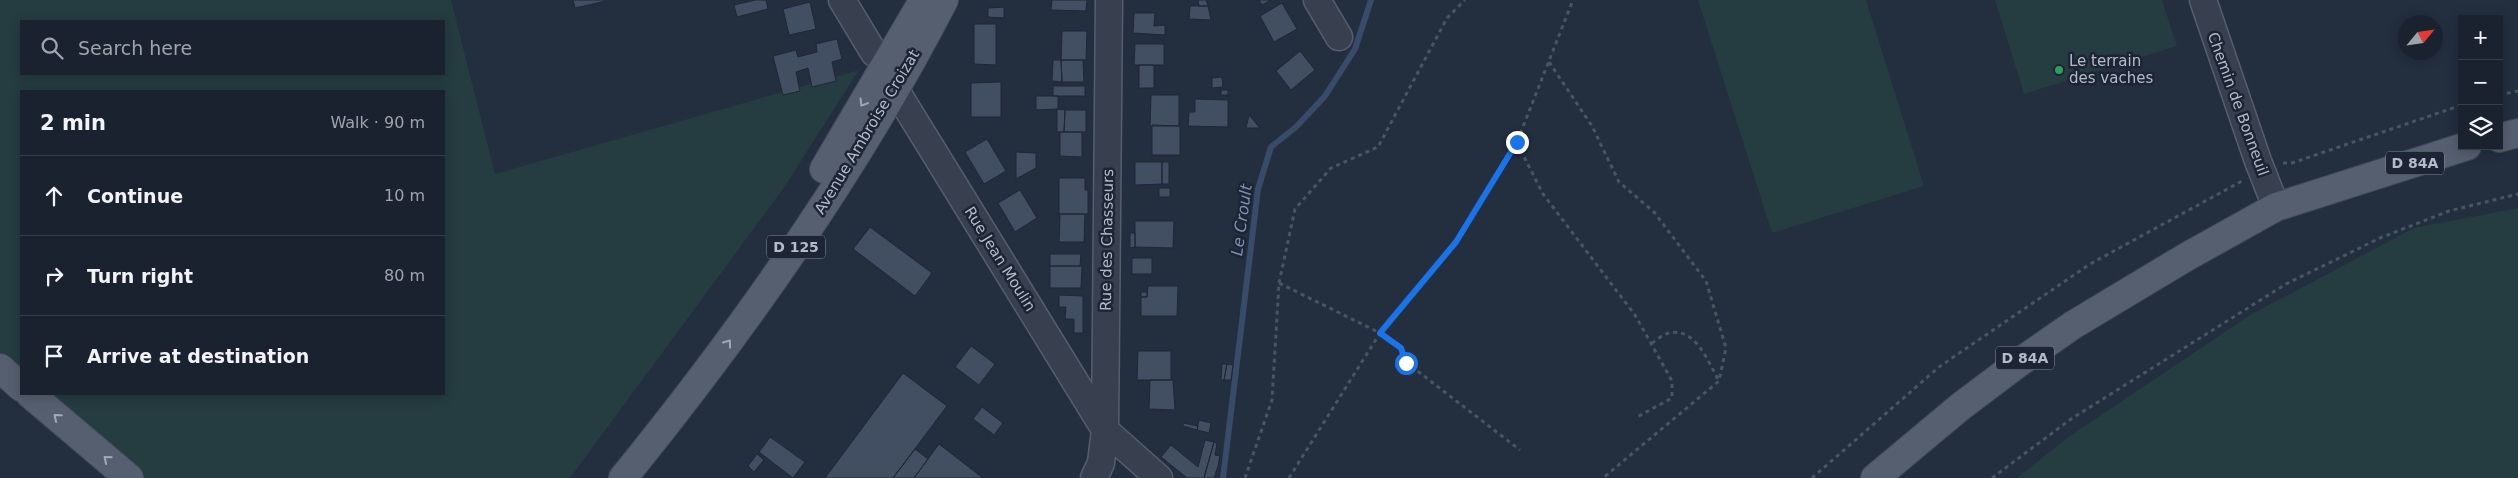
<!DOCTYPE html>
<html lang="en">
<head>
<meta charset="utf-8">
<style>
  body { margin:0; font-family:"DejaVu Sans",sans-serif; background:#272f3b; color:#f1f3f6 }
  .controls { position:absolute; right:15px; top:15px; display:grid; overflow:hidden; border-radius:0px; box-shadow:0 2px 12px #0003 }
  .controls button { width:45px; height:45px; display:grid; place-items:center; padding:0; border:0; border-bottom:1px solid #383f4b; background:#1a222f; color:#f1f3f6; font:25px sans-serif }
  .compass { position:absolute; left:2398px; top:15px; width:45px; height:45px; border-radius:50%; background:#1a222f; box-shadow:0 2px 12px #0003; rotate:61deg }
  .stop { position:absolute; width:15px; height:15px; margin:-11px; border:4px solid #1a73e8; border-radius:50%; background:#fff }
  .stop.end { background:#1a73e8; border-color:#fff; box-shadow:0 1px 5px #0008 }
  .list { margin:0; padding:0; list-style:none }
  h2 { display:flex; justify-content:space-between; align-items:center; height:65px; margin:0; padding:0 20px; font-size:21px }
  h2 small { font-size:16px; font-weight:400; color:#9fa4aa }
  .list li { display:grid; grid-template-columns:32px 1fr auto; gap:15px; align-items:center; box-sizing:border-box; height:80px; padding:0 20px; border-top:1px solid #383f4b }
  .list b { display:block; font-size:19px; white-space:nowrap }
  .list em { font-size:16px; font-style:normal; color:#9fa4aa }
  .icon { flex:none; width:28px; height:28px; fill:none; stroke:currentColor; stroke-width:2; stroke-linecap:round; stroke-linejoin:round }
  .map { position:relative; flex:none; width:2518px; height:478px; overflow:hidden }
  .search { position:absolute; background:#1a222f; box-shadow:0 2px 12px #0003; left:20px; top:20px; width:425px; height:55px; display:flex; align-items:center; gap:12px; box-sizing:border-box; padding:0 18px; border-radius:0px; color:#9fa4aa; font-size:19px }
  .panel { position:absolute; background:#1a222f; box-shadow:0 2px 12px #0003; left:20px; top:90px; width:425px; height:305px; border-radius:0px }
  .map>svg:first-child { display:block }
</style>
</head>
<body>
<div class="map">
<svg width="2518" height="478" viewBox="0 0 2518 478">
  <rect width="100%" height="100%" fill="#232e3f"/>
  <path fill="#253c40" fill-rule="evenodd" d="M0,0h451l44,174 364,-104 -76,119 -213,289h-448l-100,-84h422v-303h-423v302l-21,-18zM21,21h423v53h-423z
    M1698,0h168l58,186 -152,47z
    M1995,0h167l15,46 -153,48z
    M2518,208v270h-501l50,-40 183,-123 164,-87z"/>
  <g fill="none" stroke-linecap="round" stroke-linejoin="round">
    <path stroke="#384b69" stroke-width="6" d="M1223,478l35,-289 13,-42 25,-20 29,-31 30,-47 16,-49"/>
  </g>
  <path fill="#424e61" stroke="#1f2736" d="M573,0h32l1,1 -31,7z
    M755,0h11l2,9 -31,8 -3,-12z
    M1052,0h35l-1,11 -35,-1z
    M1198,0h8l2,6h-9z
    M1259,0h12l-9,5z
    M810,2l6,27 -27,6 -6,-26z
    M1282,3l15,26 -23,13 -14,-26z
    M1190,6h18l3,14 -22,-1z
    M1004,7v11l-16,-1v-9z
    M1134,13h21l-1,13 11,-1v10l-32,-2z
    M974,24h22v41l-22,-1z
    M1062,31h25l-1,29h-25z
    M837,39l5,20 -10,3 4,19 -24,6 -4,-19 -12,4 4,19 -17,4 -10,-39 23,-6 2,7 19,-5 -1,-8z
    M1135,44h29v21h-30z
    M1300,51l15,19 -24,20 -15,-19z
    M1053,60h8l1,22 -10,-1z
    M1061,60h22l1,22h-22z
    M1139,65h15v23h-15z
    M1222,77l1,10 -11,1v-10z
    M1001,82v35h-30v-34z
    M1053,86h32v10h-32z
    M1221,90h7v5h-7z
    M1151,95h28v31h-29z
    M1036,96h22v13l-22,1z
    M1195,99l33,1v27l-40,-1 1,-14h6z
    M1057,109l8,1 -1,22h-7z
    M1065,110h21v22h-22z
    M1249,115l11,13h-14z
    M1152,125l28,1v29h-28z
    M1060,132h22v25l-22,-1z
    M987,139l19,32 -22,13 -19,-32z
    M1016,152l20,1v15l-20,11z
    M1135,162h27v22l-27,1z
    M1162,162h7v22h-7z
    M1059,178h26v12h3v24h-29z
    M1159,188h11v9h-11z
    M1020,190l17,28 -22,14 -17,-29z
    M1060,214h25l-1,28h-25z
    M1135,221h39l-1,27 -38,-1z
    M870,227l62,46 -17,23 -62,-47z
    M1130,233h5v14l-5,1z
    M1050,254h31l-1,12h-30z
    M1132,258h20v16h-20z
    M1050,266h32l-1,22h-31z
    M1148,286h30l-1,30h-36v-19h6z
    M1141,292h6v5h-6z
    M1059,295l24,1v37h-9v-14h-9l1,-12h-7z
    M971,346l24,18 -16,21 -24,-18z
    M1138,351h33v29h-34z
    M1222,364h5l-3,16h-3z
    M1227,364l6,1 -2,15h-7z
    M903,373l44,33 -54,72h-68z
    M1150,380h23l2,30 -26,-1z
    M982,407l21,16 -9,12 -21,-16z
    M1199,420l12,3 -2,10 -12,-3z
    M1183,423l15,3 -1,4 -14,-4z
    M770,437l35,25 -12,16 -34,-26z
    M1205,440l9,2 -10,36h-17l-26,-21 10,-12 27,22z
    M1214,442l3,1 -2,12 5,1 -2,10 -4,12h-10z
    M939,444l44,34h-69z
    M915,449l13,10 -14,19h-21z
    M757,454l7,6 -10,12 -6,-6z"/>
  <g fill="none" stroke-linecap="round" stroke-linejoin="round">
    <defs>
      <path id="minor" d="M842,0l32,53 14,8
        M1317,0l22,37
        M2203,0l55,161 18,46
        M895,72l-3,12 213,346 54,48
        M1094,478l7,-15 4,-33 4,-430"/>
      <path id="major" d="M2499,138l19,-5
        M824,169l99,-168
        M0,368l21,19
        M30,394l99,84
        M623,478c121,-149 233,-307 321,-478
        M1875,478l85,-71 57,-43 56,-39 115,-69 88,-49 191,-61"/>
    </defs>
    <use href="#minor" stroke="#565e6d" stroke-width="29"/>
    <use href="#major" stroke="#414958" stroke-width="30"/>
    <path stroke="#44595d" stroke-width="3" stroke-dasharray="4 4" stroke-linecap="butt" d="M1549,62l43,64 27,56 35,30 52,69 20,67 -7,33 -116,97
      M2499,95l19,-4
      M1517,143l26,51 92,121 37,66v17l-35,19
      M2283,163h9l170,-58
      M1279,283l16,-74 36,-41 47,-21 69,-129 18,-18
      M1652,343c5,-3 11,-9 17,-10 27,-6 39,29 50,48
      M1245,478l27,-78 7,-117 101,50 21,15 6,15 113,87
      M1289,478l91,-145 76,-92 61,-99 56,-142
      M1812,478l127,-111 151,-103 152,-83
      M1992,478l79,-59 215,-135 94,-46 69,-27 69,-17"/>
    <use href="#minor" stroke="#38404f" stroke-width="26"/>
    <use href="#major" stroke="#565f6f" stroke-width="28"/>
  </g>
  <defs><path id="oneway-chevron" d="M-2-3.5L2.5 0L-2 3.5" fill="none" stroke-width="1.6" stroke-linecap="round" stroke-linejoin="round" transform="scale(1.25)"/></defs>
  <g stroke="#a1a9b8">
    <use href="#oneway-chevron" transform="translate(863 103) rotate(121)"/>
    <use href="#oneway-chevron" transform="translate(728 343) rotate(-54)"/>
    <use href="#oneway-chevron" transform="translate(57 417) rotate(-140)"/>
    <use href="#oneway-chevron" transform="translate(107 459) rotate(-140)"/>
  </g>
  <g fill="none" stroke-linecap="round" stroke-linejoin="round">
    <path stroke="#1a73e8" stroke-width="6" d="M1406,363l-5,-15 -21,-15 76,-91 61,-100"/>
  </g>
  <circle fill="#2e9e5b" stroke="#1d2534" stroke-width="2" cx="2059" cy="70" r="5"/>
  <g text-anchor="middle" stroke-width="5" stroke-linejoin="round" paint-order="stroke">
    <g fill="#1d2534" stroke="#878e9d" stroke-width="1">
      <rect x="2386" y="151.5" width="58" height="23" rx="4"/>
      <rect x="767" y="235.5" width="58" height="23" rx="4"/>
      <rect x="1996" y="346.5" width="58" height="23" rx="4"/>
    </g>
    <g font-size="14" font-weight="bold" fill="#b4bbca">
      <text x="2415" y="168">D 84A</text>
      <text x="796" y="252">D 125</text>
      <text x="2025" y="363">D 84A</text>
    </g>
    <g font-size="15" fill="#b4bbca" stroke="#1d2534" text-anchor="start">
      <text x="2069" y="66">Le terrain<tspan x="2069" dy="17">des vaches</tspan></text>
    </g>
    <g font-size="15" fill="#b4bbca" stroke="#1d2534">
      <text transform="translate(2238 104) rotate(70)" y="5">Chemin de Bonneuil</text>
      <text transform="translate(867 132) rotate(-59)" y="5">Avenue Ambroise Croizat</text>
      <text transform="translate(1107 240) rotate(-89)" y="5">Rue des Chasseurs</text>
      <text transform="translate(1000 259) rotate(58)" y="5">Rue Jean Moulin</text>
    </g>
    <g font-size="16" font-style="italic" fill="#7b90b2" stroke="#1d2534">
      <text transform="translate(1241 220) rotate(-82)" y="6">Le Croult</text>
    </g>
  </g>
</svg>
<div class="controls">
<button>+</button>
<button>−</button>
<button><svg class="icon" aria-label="layers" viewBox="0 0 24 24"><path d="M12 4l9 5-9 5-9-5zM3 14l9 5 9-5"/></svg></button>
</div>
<svg class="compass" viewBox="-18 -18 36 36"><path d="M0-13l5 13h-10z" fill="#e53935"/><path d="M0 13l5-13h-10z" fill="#9fa4aa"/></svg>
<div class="stop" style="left:1406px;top:363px"></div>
<div class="stop end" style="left:1517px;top:142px"></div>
<div class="search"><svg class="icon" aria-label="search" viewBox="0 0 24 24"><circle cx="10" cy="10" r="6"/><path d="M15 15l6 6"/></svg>Search here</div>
<section class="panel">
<h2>2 min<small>Walk · 90 m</small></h2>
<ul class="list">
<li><svg class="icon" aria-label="ahead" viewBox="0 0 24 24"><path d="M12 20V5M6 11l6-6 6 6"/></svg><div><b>Continue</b></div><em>10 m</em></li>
<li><svg class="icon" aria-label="right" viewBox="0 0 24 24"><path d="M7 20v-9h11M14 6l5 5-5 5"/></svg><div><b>Turn right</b></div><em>80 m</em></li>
<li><svg class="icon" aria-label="arrive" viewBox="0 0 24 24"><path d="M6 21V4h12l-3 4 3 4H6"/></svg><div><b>Arrive at destination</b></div></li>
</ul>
</section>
</div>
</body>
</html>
